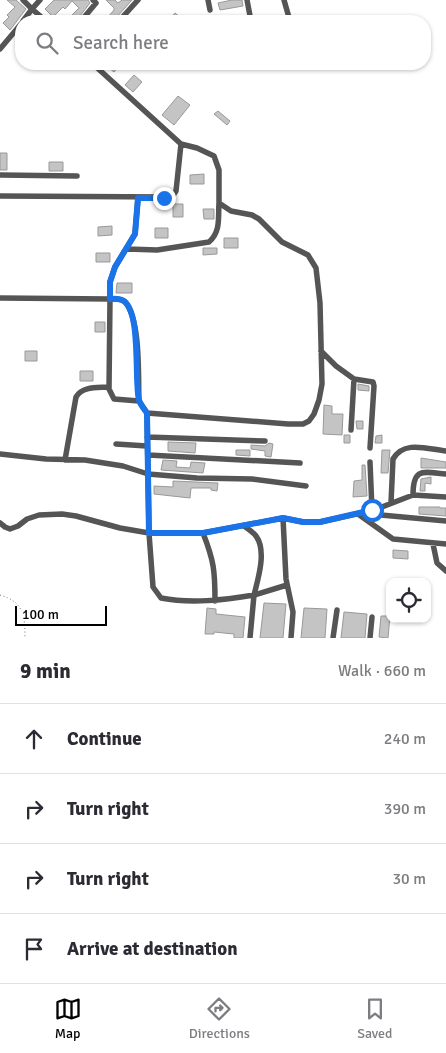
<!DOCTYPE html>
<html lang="en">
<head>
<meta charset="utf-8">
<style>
  body { margin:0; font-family:Signika,sans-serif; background:#f7f7f7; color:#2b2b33 }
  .controls { position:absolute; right:15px; bottom:15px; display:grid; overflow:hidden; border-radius:10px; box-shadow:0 1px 4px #0004 }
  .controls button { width:45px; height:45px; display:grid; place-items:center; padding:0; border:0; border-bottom:1px solid #e1e1e2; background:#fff; color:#2b2b33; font:25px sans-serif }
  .scale { position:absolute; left:15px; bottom:12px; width:92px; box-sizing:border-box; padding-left:5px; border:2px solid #000; border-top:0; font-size:14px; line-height:18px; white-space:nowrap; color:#000; -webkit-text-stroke:4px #fff; paint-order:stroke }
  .stop { position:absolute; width:15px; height:15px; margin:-11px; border:4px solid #1a73e8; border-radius:50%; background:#fff }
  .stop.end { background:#1a73e8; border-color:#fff; box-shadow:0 1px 5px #0008 }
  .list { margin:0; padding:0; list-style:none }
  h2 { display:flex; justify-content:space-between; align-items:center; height:65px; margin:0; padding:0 20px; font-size:21px }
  h2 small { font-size:16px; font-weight:400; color:#7c7c81 }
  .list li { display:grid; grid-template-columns:32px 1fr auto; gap:15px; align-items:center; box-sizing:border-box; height:70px; padding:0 20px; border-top:1px solid #e1e1e2 }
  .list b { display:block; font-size:19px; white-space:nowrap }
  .list em { font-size:16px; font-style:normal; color:#7c7c81 }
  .icon { flex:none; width:28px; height:28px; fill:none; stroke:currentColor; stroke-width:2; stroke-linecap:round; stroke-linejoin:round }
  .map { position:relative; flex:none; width:446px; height:638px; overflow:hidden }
  .search { position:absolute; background:#fff; box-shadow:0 1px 4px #0004; left:15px; right:15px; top:15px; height:55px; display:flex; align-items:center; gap:12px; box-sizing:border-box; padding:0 18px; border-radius:20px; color:#7c7c81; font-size:19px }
  .sheet { height:345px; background:#fff }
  nav { display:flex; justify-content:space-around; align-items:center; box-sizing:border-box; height:70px; border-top:1px solid #e1e1e2; background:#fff; font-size:14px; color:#7c7c81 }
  nav a { display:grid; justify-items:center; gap:2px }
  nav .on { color:#000 }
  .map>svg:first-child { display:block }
</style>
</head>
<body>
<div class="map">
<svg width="446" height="638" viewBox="0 0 446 638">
  <rect width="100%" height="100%" fill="#fff"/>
  <path fill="#c4c4c4" stroke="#999" d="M7,0h9l10,9 -16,21 -7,-7 6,-6 -2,-2 8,-8z
    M54,0h34l2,3 -14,18h-10l13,-13 -7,-7 -7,8 -2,-2 -10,10 -8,-8z
    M106,0h9l3,3 4,-3h10l-16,18 -2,3 -6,-4 6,-7v-2z
    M232,0h10l1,6 -23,4 -2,-7z
    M175,13l10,8h-17z
    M104,64h12l3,2 -5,6z
    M134,75l8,7 -9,10 -8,-7z
    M178,96l12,9 -16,20 -12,-10z
    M218,111l12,10 -3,4 -13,-11z
    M0,153h7v17h-7z
    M49,162h14v9h-14z
    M204,174v10h-14v-9z
    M173,204h10v13h-10z
    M203,209h11v10h-10z
    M112,226v9l-14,1v-9z
    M155,228h13v10h-13z
    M224,238h14v10h-14z
    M203,248h14v6l-14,1z
    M96,253h14v9h-14z
    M117,283h15v10h-16z
    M95,322h10v10h-10z
    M25,351h12v10h-12z
    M80,371h13v10h-13z
    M358,384l11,2v5l-11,-1z
    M324,405l8,1v8h11l-1,21 -19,-1z
    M356,421h7v8h-6z
    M344,435h6v8h-6z
    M382,435v8h-7l1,-7z
    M168,442l28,1 -1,10 -27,-2z
    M269,443l4,1 -2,13 -6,-1v-5l-14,-2v-4l14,1z
    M236,450h14v6l-14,-1z
    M382,450h8l-2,23h-7z
    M421,458l25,4v6h-25z
    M163,460l14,1 -1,6 14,1 1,-6 14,1 -2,10 -42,-3z
    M362,465h3l2,31 -14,1 1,-16 8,-1z
    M431,477v7l-6,-1v8h-5l1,-12z
    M173,481l45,2 -1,8 -6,-1v-2h-20l-1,10 -36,-4v-8l19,1z
    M419,507h21v1h6v8l-27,-2z
    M393,550l15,1v8l-15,-1z
    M264,603l22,1 -3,34h-23z
    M207,608l9,1v5l29,3 -2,21h-9v-4l-20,-2v2h-9z
    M304,608l23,1 -2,29h-24z
    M344,612l23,2 -2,24h-24z
    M381,616h9l-2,22 -9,-1z"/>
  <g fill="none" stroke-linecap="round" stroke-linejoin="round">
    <path stroke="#777" stroke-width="1" stroke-dasharray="1 2.5" stroke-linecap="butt" d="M0,595c24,7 25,21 25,43"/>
    <path stroke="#555" stroke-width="5.5" d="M23,0l9,9 8,-9
      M208,0l2,10
      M247,0l4,21
      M284,0l6,21
      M23,21l9,-12 14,12
      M81,21l15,-18 -3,-3
      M119,21l19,-21
      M0,49l21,-25
      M93,64l88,80 16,4 17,8 5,14v33l12,8 21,4 7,4 23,23 26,13 8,13 4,35 2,81 -3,16 -5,14 -5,7 -6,3h-15l-141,-11
      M0,175l77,1
      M0,196l168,1 6,-3 2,-3 5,-47
      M138,198l-3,36 -20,33 -5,15v17c5,0 11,-1 15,3 16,18 13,75 14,99
      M127,249l30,1 52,-8c12,-10 9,-25 10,-39
      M0,298l110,1 -1,90 5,10 25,2 8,12 2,120 4,54 8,11c30,6 63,2 93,-3l-4,43
      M321,351l15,15 18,13 -3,51
      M354,379l19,3 1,4 -4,62
      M147,437l118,4
      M116,444l31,2
      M0,454l46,5 39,1 38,6 25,8 49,4 55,1 54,7
      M148,455l152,8
      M65,460l11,-63c7,-11 21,-9 33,-10
      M370,462l2,48
      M413,495c0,-28 10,-23 33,-21
      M391,503l2,-44c11,-19 34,-10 53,-8
      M374,510l7,5 65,6
      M358,514l35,25 53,5
      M283,518l3,61 7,33 -2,26
      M0,523l5,4 5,2 8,-3 9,-7 12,-4 23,-1 14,2 44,12 29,5h54l80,-15 20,4h17l54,-12 39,-15 33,2
      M244,526c4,3 9,6 12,10 11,15 2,43 -2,59l33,-10
      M203,533c11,28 12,38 12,68
      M433,544l4,19 9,8
      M333,638l4,-28
      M370,638l2,-21"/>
  </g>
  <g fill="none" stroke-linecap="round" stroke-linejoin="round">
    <path stroke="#1a73e8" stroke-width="6" d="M164,198h-26l-3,36 -20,33 -5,15v17c4,0 8,-1 12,1 20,8 12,82 17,100 1,4 5,9 8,13l2,120h54l80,-15 20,4h17l52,-12"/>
  </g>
</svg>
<div class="controls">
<button><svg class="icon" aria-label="locate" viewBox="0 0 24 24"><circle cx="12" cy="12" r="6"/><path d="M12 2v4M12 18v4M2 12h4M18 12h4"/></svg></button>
</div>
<div class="scale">100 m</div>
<div class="stop" style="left:372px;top:510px"></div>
<div class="stop end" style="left:164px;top:198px"></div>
<div class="search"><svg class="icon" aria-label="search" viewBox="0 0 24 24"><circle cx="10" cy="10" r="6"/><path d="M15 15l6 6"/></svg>Search here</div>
</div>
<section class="sheet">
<h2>9 min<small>Walk · 660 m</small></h2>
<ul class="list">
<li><svg class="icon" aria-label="ahead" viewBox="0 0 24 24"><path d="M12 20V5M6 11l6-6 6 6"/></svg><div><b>Continue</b></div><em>240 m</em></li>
<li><svg class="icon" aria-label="right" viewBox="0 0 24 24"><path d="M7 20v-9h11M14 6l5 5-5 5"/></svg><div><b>Turn right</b></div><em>390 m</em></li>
<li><svg class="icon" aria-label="right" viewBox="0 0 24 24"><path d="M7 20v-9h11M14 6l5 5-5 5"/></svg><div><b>Turn right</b></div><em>30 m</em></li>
<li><svg class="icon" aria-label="arrive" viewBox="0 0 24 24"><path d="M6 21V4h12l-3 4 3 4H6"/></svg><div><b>Arrive at destination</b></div></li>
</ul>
</section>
<nav>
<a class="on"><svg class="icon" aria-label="map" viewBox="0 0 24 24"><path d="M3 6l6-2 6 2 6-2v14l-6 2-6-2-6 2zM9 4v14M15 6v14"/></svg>Map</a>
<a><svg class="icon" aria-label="directions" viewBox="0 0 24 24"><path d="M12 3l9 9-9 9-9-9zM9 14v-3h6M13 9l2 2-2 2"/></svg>Directions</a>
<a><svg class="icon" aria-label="saved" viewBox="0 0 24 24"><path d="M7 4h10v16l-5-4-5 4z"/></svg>Saved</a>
</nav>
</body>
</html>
